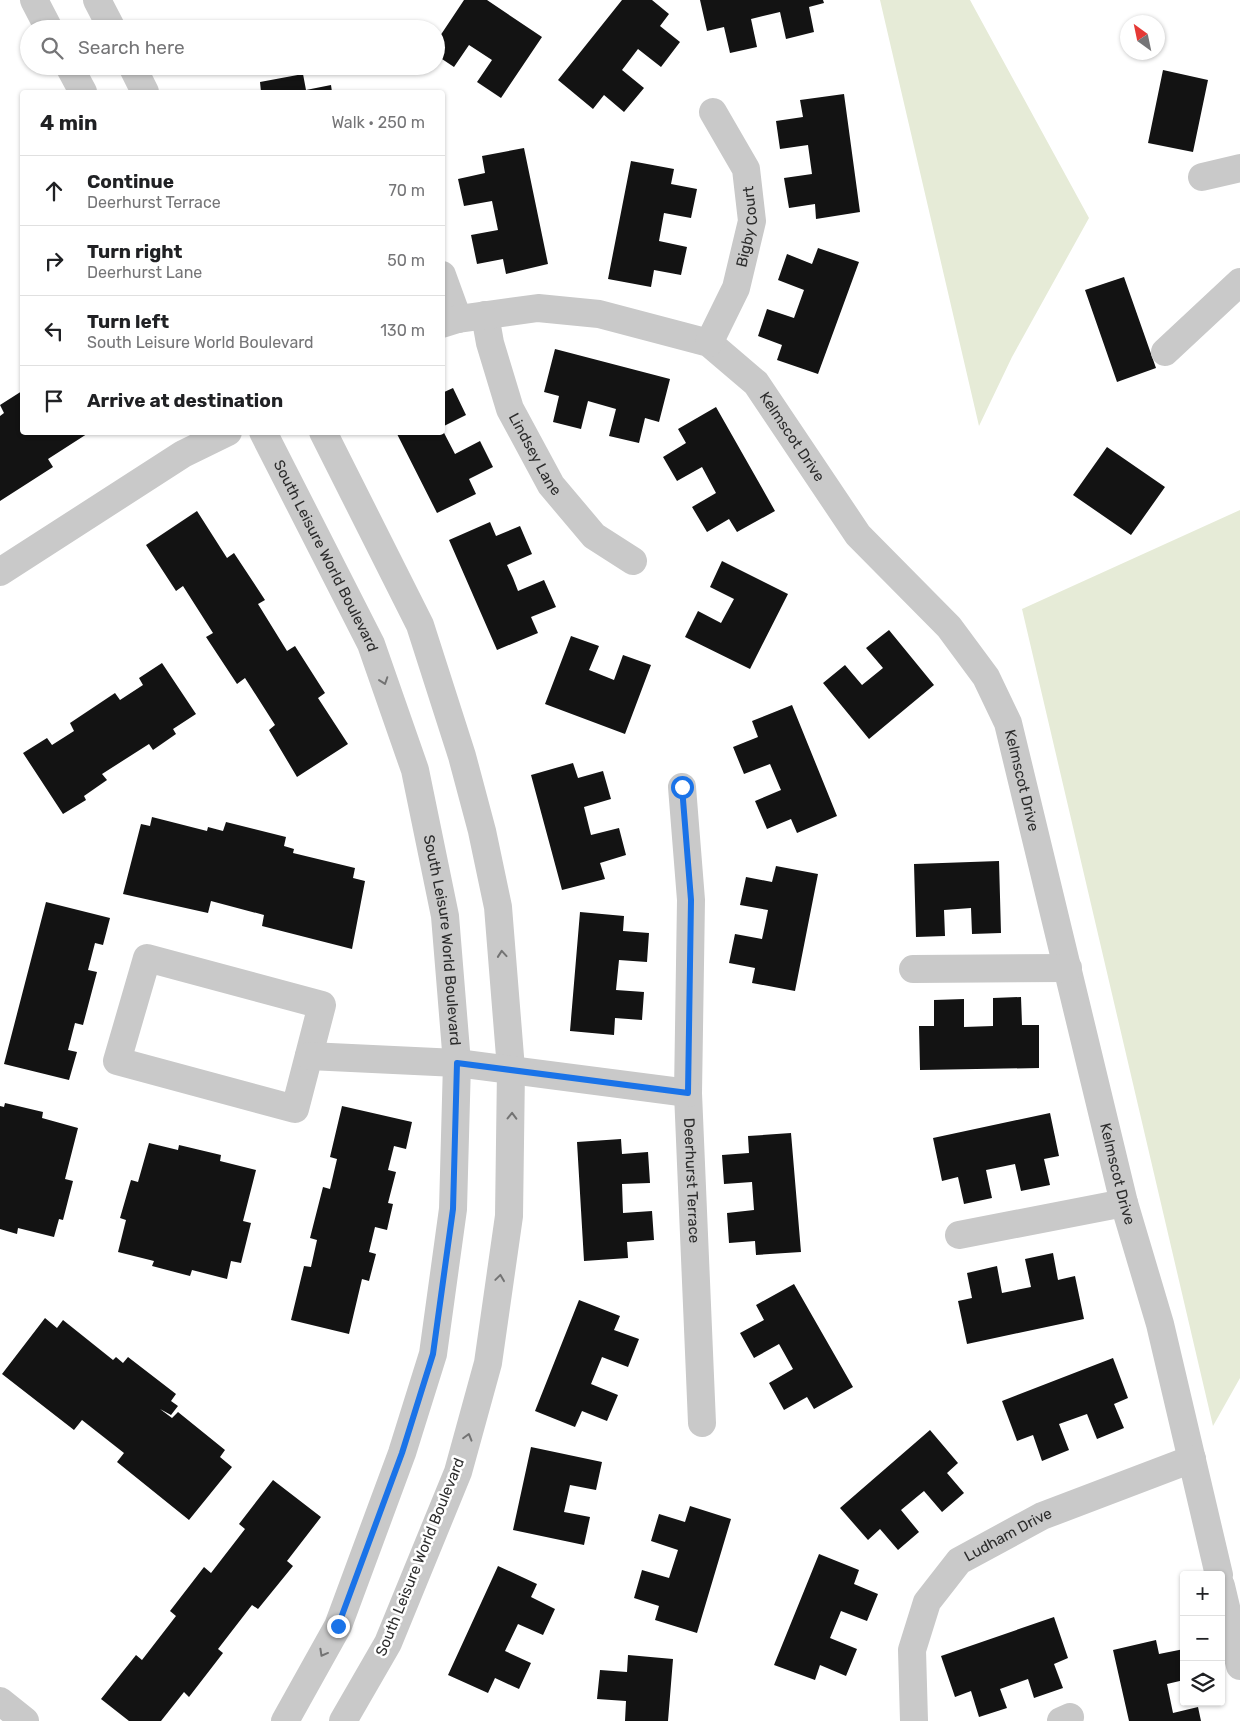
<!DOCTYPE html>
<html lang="en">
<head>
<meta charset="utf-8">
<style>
  body { margin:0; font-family:Rubik,sans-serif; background:#f2f2f2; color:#202124 }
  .controls { position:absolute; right:15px; bottom:15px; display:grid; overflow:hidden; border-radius:5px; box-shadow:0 1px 4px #0004 }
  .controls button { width:45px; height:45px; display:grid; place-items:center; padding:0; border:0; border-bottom:1px solid #e0e0e0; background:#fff; color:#202124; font:25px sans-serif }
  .compass { position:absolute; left:1120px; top:15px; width:45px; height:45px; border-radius:50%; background:#fff; box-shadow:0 1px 4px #0004; rotate:327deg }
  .stop { position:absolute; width:15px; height:15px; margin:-11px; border:4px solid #1a73e8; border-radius:50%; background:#fff }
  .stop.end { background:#1a73e8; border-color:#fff; box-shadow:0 1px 5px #0008 }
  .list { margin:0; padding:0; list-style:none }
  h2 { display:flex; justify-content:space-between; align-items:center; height:65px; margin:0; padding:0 20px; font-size:21px }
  h2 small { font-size:16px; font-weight:400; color:#757577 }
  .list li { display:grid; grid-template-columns:32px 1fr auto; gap:15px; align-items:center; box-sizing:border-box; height:70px; padding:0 20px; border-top:1px solid #e0e0e0 }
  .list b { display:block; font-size:19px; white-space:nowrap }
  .list p { margin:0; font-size:16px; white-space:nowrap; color:#757577 }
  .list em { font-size:16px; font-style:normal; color:#757577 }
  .icon { flex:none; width:28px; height:28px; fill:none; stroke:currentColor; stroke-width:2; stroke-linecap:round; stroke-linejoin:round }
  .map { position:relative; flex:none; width:1240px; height:1721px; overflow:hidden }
  .search { position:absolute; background:#fff; box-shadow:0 1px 4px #0004; left:20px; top:20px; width:425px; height:55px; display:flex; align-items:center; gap:12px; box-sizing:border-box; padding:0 18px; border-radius:28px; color:#757577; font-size:19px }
  .panel { position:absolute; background:#fff; box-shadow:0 1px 4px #0004; left:20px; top:90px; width:425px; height:345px; border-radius:5px }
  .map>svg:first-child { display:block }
</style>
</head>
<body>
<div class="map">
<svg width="1240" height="1721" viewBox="0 0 1240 1721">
  <rect width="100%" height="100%" fill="#fff"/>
  <path fill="#e6ebd7" d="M880,0h90l119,218 -77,139 -33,69z
    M1240,510v868l-27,48 -191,-817z"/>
  <path fill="#131313" d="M464,0h23l55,37 -41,61 -24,-16 15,-22 -23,-15 -15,22 -18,-12v-13z
    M622,0h30l17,14 -9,12 20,16 -19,25 -23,-18 -16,21 22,18 -20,24 -20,-17 -11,14 -35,-29z
    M700,0h123l1,3 -15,4 5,25 -28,7 -6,-27 -29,7 6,28 -27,6 -6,-26 -17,4z
    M1163,70l45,10 -15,72 -45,-9z
    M303,74l3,16 25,-5 1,7h-71l-1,-10z
    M844,94l16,118 -44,7 -1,-15 -26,4 -5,-30 28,-4 -4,-29 -28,4 -4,-28 27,-4 -3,-17z
    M524,148l24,116 -42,10 -3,-15 -26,5 -6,-29 27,-5 -6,-29 -28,5 -6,-27 27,-6 -3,-17z
    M631,161l43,8 -3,15 26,5 -6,29 -27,-5 -5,28 28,6 -6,28 -27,-5 -3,17 -43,-8z
    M818,248l41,14 -41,112 -41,-14 5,-15 -24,-9 9,-27 27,9 10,-28 -26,-10 9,-26 25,10z
    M1124,277l32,91 -39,14 -32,-92z
    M555,349l115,30 -11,43 -14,-4 -6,25 -30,-7 7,-27 -28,-8 -7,28 -28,-7 6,-26 -15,-4z
    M453,388l13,27 -24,12v-34z
    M22,391v41h68l-42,27 5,8 -53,34v-85l4,-3 -4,-8z
    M716,407l59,104 -38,21 -8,-13 -22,13 -15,-25 24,-14 -14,-26 -25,14 -14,-24 23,-14 -8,-14z
    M442,429l13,25 25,-13 13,26 -24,12 7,15 -39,19 -41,-81h46z
    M1107,447l58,40 -34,48 -58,-40z
    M197,511l30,47 7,-5 31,47 -7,4 29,47 8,-5 30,47 -7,5 30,46 -51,33 -28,-47 6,-5 -30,-47 -8,6 -31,-47 7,-4 -30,-47 -7,5 -30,-46z
    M490,522l6,14 24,-10 12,28 -25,11 6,13 5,13 26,-11 12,27 -25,10 7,16 -41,17 -48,-110z
    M722,561l66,33 -38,75 -65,-32 13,-26 23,12 13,-24 -24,-12z
    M889,630l45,55 -65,54 -46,-56 22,-18 17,20 21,-17 -17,-20z
    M571,636l28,10 -10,24 25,10 9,-25 28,10 -26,69 -80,-30z
    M162,663l34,51 -23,15 3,5 -23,16 -4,-6 -47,30 5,6 -23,16 2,4 -23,14 -40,-61 24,-15 5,7 22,-14 -4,-8 45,-30 5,7 23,-15 -4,-7z
    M792,705l45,111 -40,17 -6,-14 -24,10 -12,-28 26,-11 -11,-26 -26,10 -11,-27 25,-10 -6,-16z
    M573,763l5,15 25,-7 8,28 -27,8 7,28 28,-7 7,27 -26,8 5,16 -43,11 -31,-115z
    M152,817l55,14 1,-4 15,4 3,-9 60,15 -2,9 10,3 -1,4 62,15 -2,10 12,3 -13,68 -90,-23 2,-11 -53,-14 -3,12 -85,-19 18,-70 9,2z
    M999,861l2,72 -29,1 -1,-26 -27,2 1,26 -29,1 -2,-73z
    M776,866l42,8 -23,117 -43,-8 3,-15 -26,-5 6,-29 27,5 3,-14 3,-15 -28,-5 6,-28 26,5z
    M46,902l64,16 -7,27 -8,-2 -7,27 9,2 -14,53 -8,-2 -7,27 9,2 -8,28 -65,-16z
    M580,912l44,4 -1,15 26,2 -2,29 -28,-2 -3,30 28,2 -2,28 -27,-2 -1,17 -44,-4z
    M1021,997l1,28h17v43l-119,2 -1,-44h15v-26l30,-1v28l29,-1v-28z
    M5,1103l38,9 -1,6 36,10 -13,51 8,2 -10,39 -4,-1 -5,18 -36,-9 -1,6 -17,-5v-123l4,1z
    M342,1106l70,16 -6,27 -12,-3 -6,24 8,2 -8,31 5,1 -6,26 -12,-3 -6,25 7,2 -7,27 -7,-2 -13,55 -58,-14 13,-54 7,1 6,-27 -7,-2 13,-51 7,2 7,-30 -7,-2z
    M1050,1113l9,43 -15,3 6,26 -29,6 -6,-27 -29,6 6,28 -28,6 -6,-27 -16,4 -9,-43z
    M791,1133l10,119 -45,3 -1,-14 -26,2 -2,-30 27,-3 -2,-28 -28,2 -2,-29 27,-2 -1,-17z
    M621,1139l1,15 26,-2 2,31 -28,1 1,29 29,-2 2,29 -27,2 1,16 -44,3 -7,-119z
    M149,1143l29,7 1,-5 42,10 -1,6 36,9 -13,51 8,2 -10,40 -10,-2 -4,18 -35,-9 -2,6 -38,-10 2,-5 -36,-9 8,-32 -6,-2 11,-38 7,2z
    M1053,1253l5,27 17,-4 9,43 -117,25 -9,-43 14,-3 -5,-25 30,-7 5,27 29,-6 -6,-28z
    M794,1284l59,103 -39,22 -7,-12 -23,13 -15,-27 24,-14 -14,-25 -25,14 -14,-25 24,-13 -8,-15z
    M579,1300l41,16 -6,14 25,9 -11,28 -26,-10 -11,27 27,11 -11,26 -25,-10 -7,16 -40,-16z
    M45,1318l12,10 6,-8 50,40 3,-3 7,6 5,-6 48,37 -5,7 7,5 -7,9 -11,-6 12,9 6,-6 47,38 -5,7 12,10 -43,53 -72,-58 7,-9 -42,-33 -8,10 -72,-56z
    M1113,1358l15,40 -14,6 10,24 -27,11 -10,-25 -28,10 10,26 -27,11 -9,-26 -16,6 -15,-40z
    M930,1430l28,33 -11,10 17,20 -22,19 -18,-21 -23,19 18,22 -21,18 -18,-21 -12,11 -28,-32z
    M531,1447l71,15 -6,28 -26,-5 -6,27 26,5 -6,28 -71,-15z
    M273,1480l48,37 -34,44 6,5 -35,43 -6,-4 -34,44 5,4 -34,44 -5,-5 -23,29h-32l-28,-22 35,-44 6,5 34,-44 -6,-5 34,-44 7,6 34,-44 -6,-5z
    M690,1506l41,13 -34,114 -42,-13 4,-14 -25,-8 8,-28 27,8 9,-28 -27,-9 8,-27 26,8z
    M819,1554l40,16 -5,14 24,10 -11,27 -26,-10 -11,27 27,11 -11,27 -26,-11 -5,15 -41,-15z
    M498,1566l39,18 -6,13 24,12 -12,26 -25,-11 -13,27 26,12 -12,26 -24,-11 -7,15 -40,-18z
    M1054,1617l14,41 -14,6 9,24 -29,10 -6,-19 -28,10 7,19 -28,9 -8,-26 -16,6 -14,-41z
    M1156,1640l3,14 25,-5v31l-17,4 6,29 25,-6 3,14h-72l-16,-71z
    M628,1655l45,4 -5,62h-43l1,-20 -29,-2 3,-29 27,2z"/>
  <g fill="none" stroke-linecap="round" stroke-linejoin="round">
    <g stroke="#c9c9c9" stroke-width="28">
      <path d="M34,0l15,29"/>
      <path d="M97,0l15,29"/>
      <path d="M69,66l14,26"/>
      <path d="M132,66l13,26"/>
      <path d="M1202,177l38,-9"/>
      <path d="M442,275l16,44"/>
      <path id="s1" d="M485,315l5,28 20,66 41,76 43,51 39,25"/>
      <path id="s2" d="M442,324l16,-5 80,-11 61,6 110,29 47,40 102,152 91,92 37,50 22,46 116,480 36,121 59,251"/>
      <path id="s3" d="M709,343l27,-55 16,-67 -6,-52 -33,-57"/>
      <path d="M1165,352l75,-70"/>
      <path id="s4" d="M263,432l108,212 44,126 30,146 12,147 -4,146 -20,145 -31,99 -64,173 -53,95"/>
      <path d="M323,432l97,193 42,131 20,75 16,76 13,162 -2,147 -21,147 -30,109 -70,171 -45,78"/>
      <path d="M0,572l183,-118 45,-22"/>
      <path id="s5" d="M682,787l9,113 -3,193 14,330"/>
      <path d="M147,958l175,47 -27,104 -178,-48z"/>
      <path d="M913,969l155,-1"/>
      <path d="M309,1056l148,7 231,30"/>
      <path d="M959,1235l165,-32"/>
      <path d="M1221,1586l19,80"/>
      <path d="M0,1701l25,20"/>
      <path id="s6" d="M914,1721l-2,-71 15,-48 32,-41 83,-45 150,-57"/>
      <path d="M1061,1721l9,-4"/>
    </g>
  </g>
  <defs><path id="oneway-chevron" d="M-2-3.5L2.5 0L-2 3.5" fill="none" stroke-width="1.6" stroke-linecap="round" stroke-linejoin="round" transform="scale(1.25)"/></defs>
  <g stroke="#737373">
    <use href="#oneway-chevron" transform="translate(384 681) rotate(71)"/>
    <use href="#oneway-chevron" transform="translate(502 954) rotate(-95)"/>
    <use href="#oneway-chevron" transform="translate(512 1116) rotate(-89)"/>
    <use href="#oneway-chevron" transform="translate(500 1278) rotate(-82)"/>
    <use href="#oneway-chevron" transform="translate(468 1437) rotate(-74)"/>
    <use href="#oneway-chevron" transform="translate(323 1653) rotate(119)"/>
  </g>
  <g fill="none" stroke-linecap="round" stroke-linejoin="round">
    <path stroke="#1a73e8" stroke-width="6" d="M338,1626l64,-173 31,-99 20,-145 4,-146 231,30 3,-193 -9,-113"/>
  </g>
  <g text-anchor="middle" stroke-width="5" stroke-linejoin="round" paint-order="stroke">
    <g font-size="15" fill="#2c2c2c" stroke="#fff">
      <text dy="5" stroke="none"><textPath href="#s3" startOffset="124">Bigby Court</textPath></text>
      <text dy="5" stroke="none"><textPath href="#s2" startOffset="399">Kelmscot Drive</textPath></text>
      <text dy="5" stroke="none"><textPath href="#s1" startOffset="149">Lindsey Lane</textPath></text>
      <text dy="5" stroke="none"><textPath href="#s4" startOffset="139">South Leisure World Boulevard</textPath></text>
      <text dy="5" stroke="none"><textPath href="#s2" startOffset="819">Kelmscot Drive</textPath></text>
      <text dy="5" stroke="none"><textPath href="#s4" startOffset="544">South Leisure World Boulevard</textPath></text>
      <text dy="5" stroke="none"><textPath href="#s2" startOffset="1224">Kelmscot Drive</textPath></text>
      <text dy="5" stroke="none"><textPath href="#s5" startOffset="394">Deerhurst Terrace</textPath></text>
      <text dy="5" stroke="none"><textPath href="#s6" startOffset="229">Ludham Drive</textPath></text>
      <text transform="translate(420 1557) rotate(-68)" y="5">South Leisure World Boulevard</text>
    </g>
  </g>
</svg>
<div class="controls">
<button>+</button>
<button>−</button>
<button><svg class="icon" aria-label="layers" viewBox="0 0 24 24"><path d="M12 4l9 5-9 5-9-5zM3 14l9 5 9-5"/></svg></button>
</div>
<svg class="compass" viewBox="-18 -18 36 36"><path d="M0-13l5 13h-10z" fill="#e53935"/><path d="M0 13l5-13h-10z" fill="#757577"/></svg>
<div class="stop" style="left:682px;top:787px"></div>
<div class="stop end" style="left:338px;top:1626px"></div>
<div class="search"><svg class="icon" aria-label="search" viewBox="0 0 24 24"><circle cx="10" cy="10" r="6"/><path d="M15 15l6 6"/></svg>Search here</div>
<section class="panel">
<h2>4 min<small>Walk · 250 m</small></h2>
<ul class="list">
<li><svg class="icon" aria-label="ahead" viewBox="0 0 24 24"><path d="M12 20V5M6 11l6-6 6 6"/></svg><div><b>Continue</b><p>Deerhurst Terrace</p></div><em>70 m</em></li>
<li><svg class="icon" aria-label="right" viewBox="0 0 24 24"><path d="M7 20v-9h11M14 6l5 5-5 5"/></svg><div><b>Turn right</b><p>Deerhurst Lane</p></div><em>50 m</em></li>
<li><svg class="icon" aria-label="left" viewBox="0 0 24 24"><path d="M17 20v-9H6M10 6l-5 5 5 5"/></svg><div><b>Turn left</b><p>South Leisure World Boulevard</p></div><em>130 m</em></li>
<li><svg class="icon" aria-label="arrive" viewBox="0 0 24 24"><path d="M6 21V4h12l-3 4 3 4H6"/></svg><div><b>Arrive at destination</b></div></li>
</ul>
</section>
</div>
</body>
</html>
